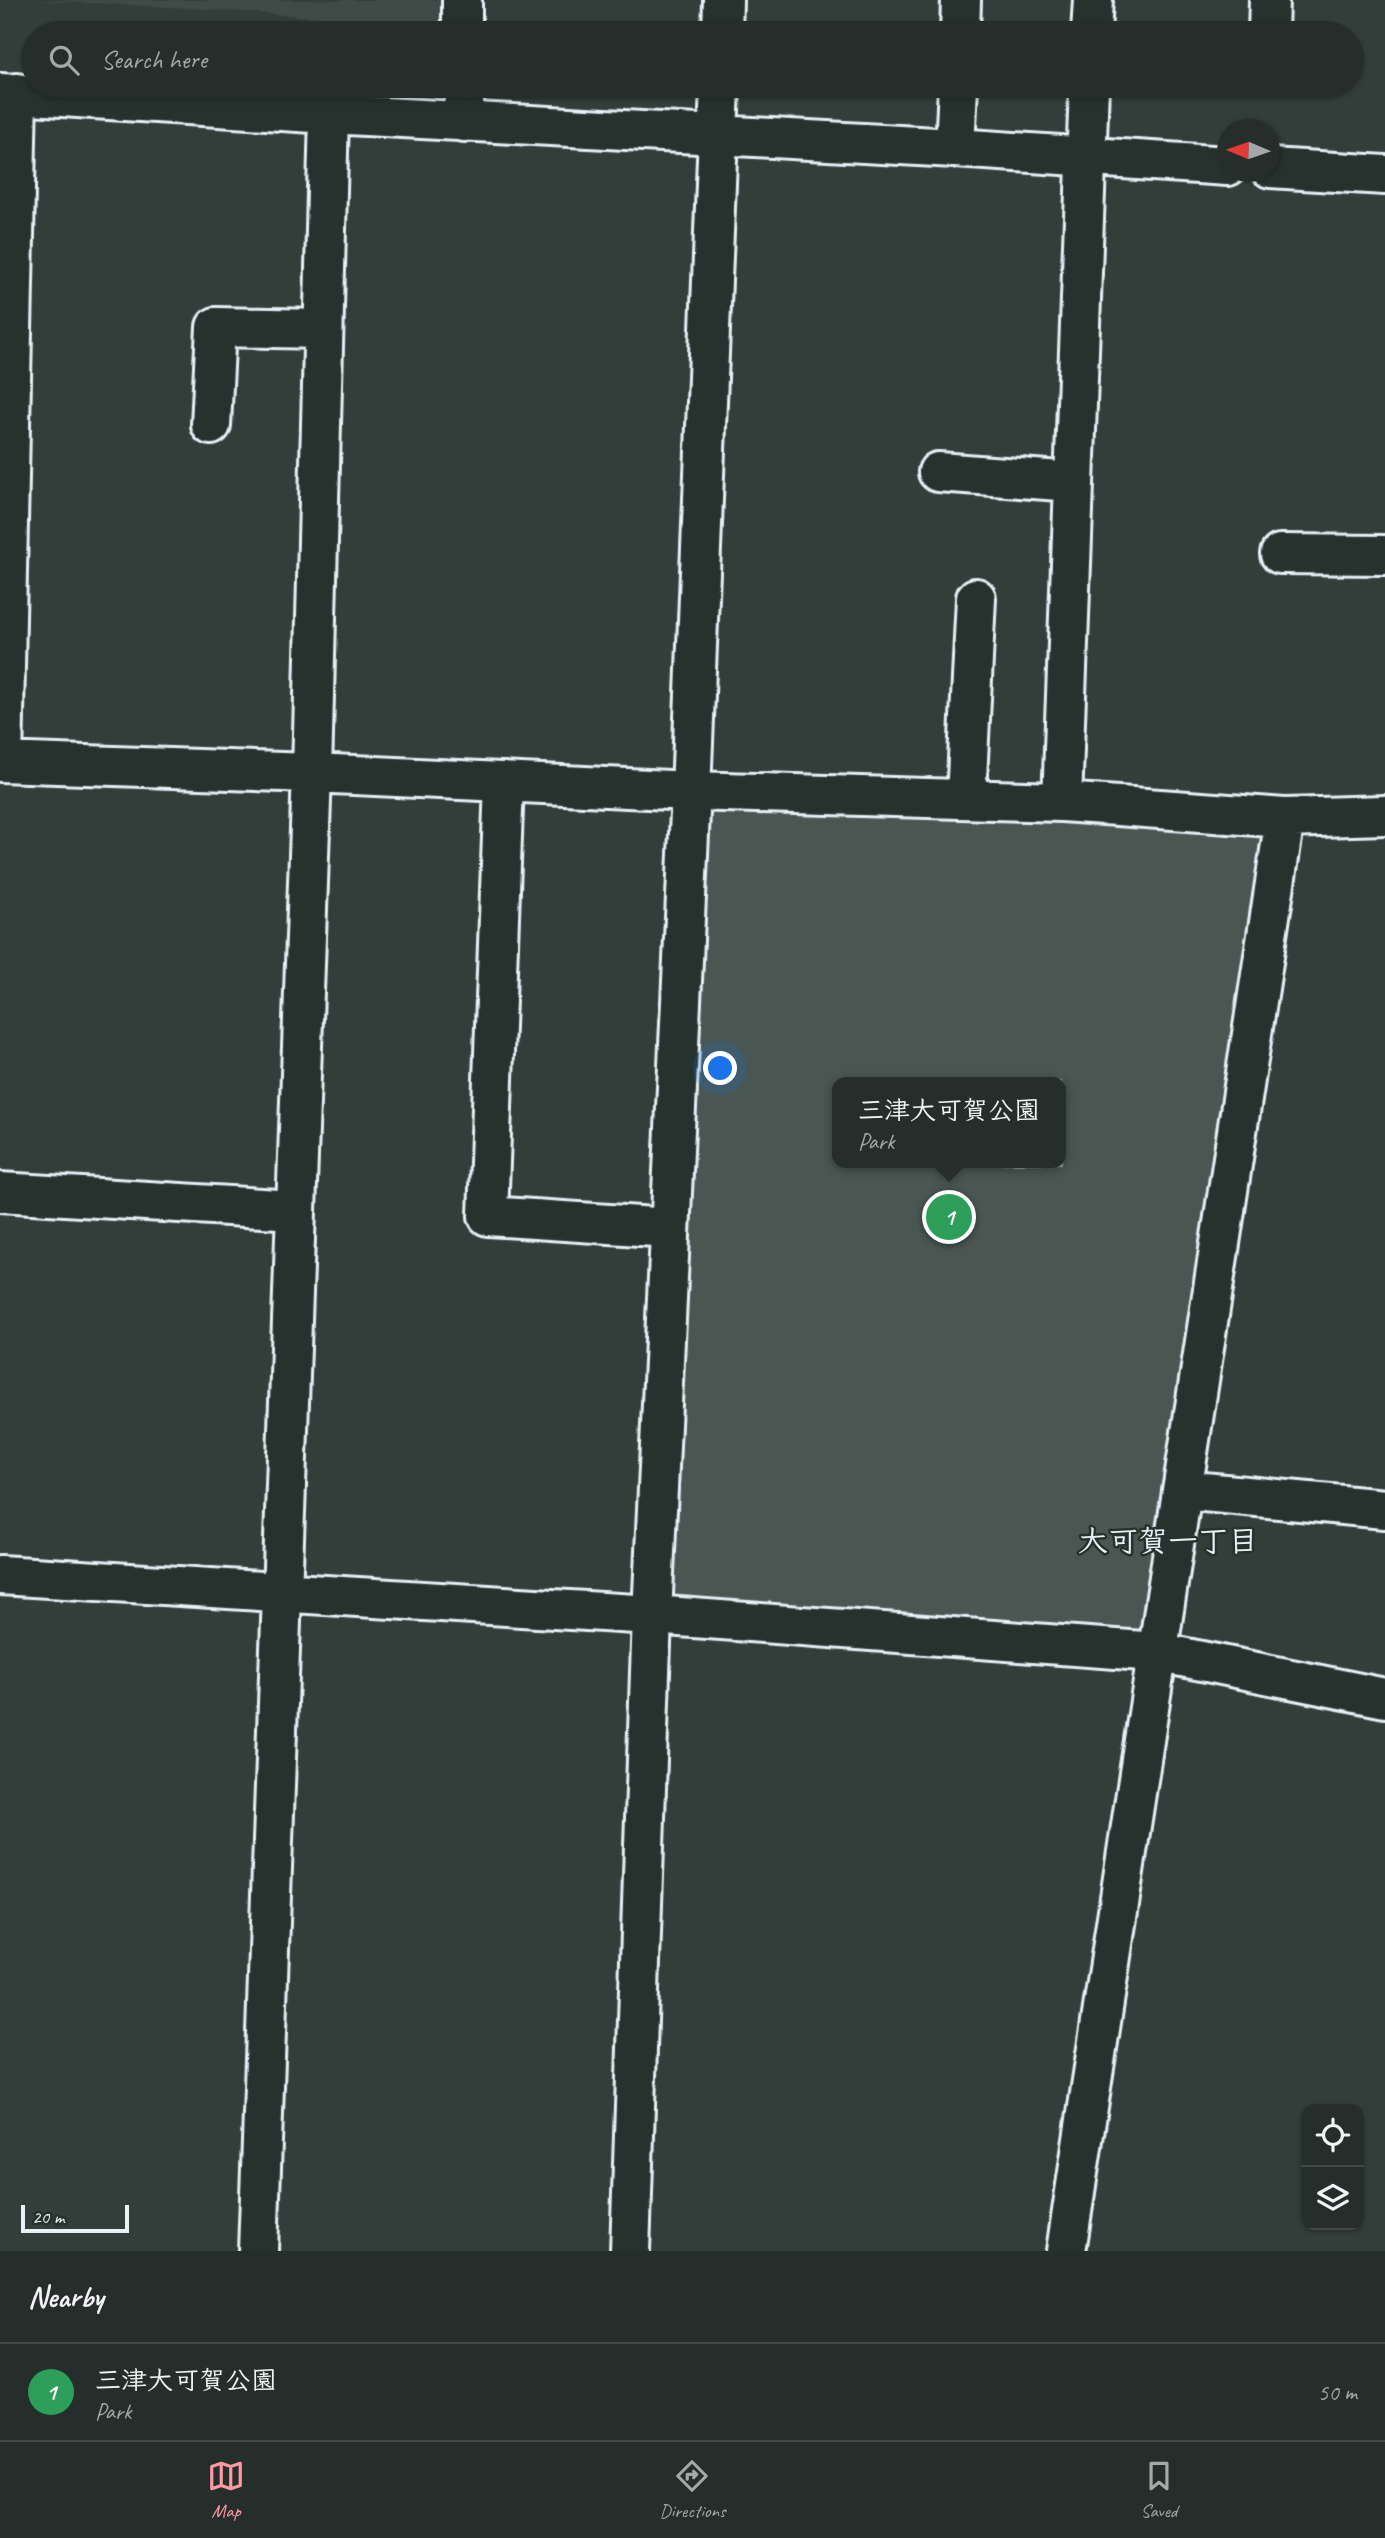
<!DOCTYPE html>
<html lang="en">
<head>
<meta charset="utf-8">
<style>
  body { margin:0; font-family:Caveat,"Klee One",sans-serif; background:#2e3633; color:#f1f3f6 }
  .controls { position:absolute; right:21px; bottom:21px; display:grid; overflow:hidden; border-radius:14px; box-shadow:0 2px 5px #0004 }
  .controls button { width:63px; height:63px; display:grid; place-items:center; padding:0; border:0; border-bottom:2px solid #424a47; background:#262e2b; color:#f1f3f6; font:35px sans-serif }
  .compass { position:absolute; left:1217px; top:119px; width:63px; height:63px; border-radius:50%; background:#262e2b; box-shadow:0 2px 5px #0004; rotate:272deg }
  .scale { position:absolute; left:21px; bottom:18px; width:108px; box-sizing:border-box; padding-left:7px; border:4px solid #e8f1f8; border-top:0; font-size:19px; line-height:24px; white-space:nowrap; color:#e8f1f8; -webkit-text-stroke:5px #26332d; paint-order:stroke }
  .you { position:absolute; left:721px; top:1069px; width:24px; height:24px; margin:-18px; border:5px solid #fff; border-radius:50%; background:#1a73e8; box-shadow:0 0 0 10px #1a73e833 }
  .badge { display:grid; place-items:center; width:46px; height:46px; border-radius:50%; background:#ff9aa2; color:#fff; font-size:23px; font-weight:700 }
  .pin { position:absolute; translate:-50% -50%; border:4px solid #fff; box-shadow:0 2px 7px #0006 }
  .popup { position:absolute; left:832px; top:1077px; width:234px; height:91px; box-sizing:border-box; display:grid; place-content:center; border-radius:14px; background:#262e2b; filter:drop-shadow(0 2px 5px #0005); font-size:23px; white-space:nowrap; color:#a4a8a9 }
  .popup b { font-size:26px; color:#f1f3f6 }
  .popup::after { content:''; position:absolute; left:50%; top:100%; margin-left:-14px; border:14px solid transparent; border-top-color:#262e2b }
  .list { margin:0; padding:0; list-style:none }
  h2 { display:flex; justify-content:space-between; align-items:center; height:91px; margin:0; padding:0 28px; font-size:30px }
  h2 small { font-size:23px; font-weight:400; color:#a4a8a9 }
  .list li { display:grid; grid-template-columns:46px 1fr auto; gap:21px; align-items:center; box-sizing:border-box; height:98px; padding:0 28px; border-top:2px solid #424a47 }
  .list b { display:block; font-size:26px; white-space:nowrap }
  .list p { margin:0; font-size:23px; white-space:nowrap; color:#a4a8a9 }
  .list em { font-size:23px; font-style:normal; color:#a4a8a9 }
  .icon { flex:none; width:38px; height:38px; fill:none; stroke:currentColor; stroke-width:2; stroke-linecap:round; stroke-linejoin:round }
  .map { position:relative; flex:none; width:1385px; height:2251px; overflow:hidden }
  .search { position:absolute; background:#262e2b; box-shadow:0 2px 5px #0004; left:21px; right:21px; top:21px; height:77px; display:flex; align-items:center; gap:18px; box-sizing:border-box; padding:0 24px; border-radius:38px; color:#a4a8a9; font-size:26px }
  .sheet { height:189px; background:#262e2b }
  nav { display:flex; justify-content:space-around; align-items:center; box-sizing:border-box; height:98px; border-top:2px solid #424a47; background:#262e2b; font-size:19px; color:#a4a8a9 }
  nav a { display:grid; justify-items:center; gap:4px }
  nav .on { color:#ff9aa2 }
  .map>svg:first-child { display:block }
</style>
</head>
<body>
<div class="map">
<svg width="1385" height="2251" viewBox="0 0 1385 2251">
  <rect width="100%" height="100%" fill="#323e39"/>
  <filter id="ink" filterUnits="userSpaceOnUse"><feTurbulence type="fractalNoise" baseFrequency=".0143" numOctaves="2"/><feDisplacementMap in="SourceGraphic" scale="14" xChannelSelector="R" yChannelSelector="G"/><feConvolveMatrix kernelMatrix="1 2 1 2 8 2 1 2 1" color-interpolation-filters="sRGB"/></filter>
  <g filter="url(#ink)">
    <path fill="#3f4b46" d="M32,0h416v27l-260,-19z"/>
    <path fill="#495651" stroke="#98a4a4" stroke-width="2" fill-rule="evenodd" d="M702,805l571,23 -124,813 -483,-36zM837,1082h224v81h-224z"/>
    <g fill="none" stroke-linecap="round" stroke-linejoin="round">
      <defs>
        <path id="street" d="M462,0v33
          M960,33l1,-33
          M1091,33l2,-33
          M1268,33l1,-33
          M464,86v36
          M955,148l3,-62
          M211,425l5,-98 107,2
          M938,472l136,10
          M1280,554l105,1
          M0,762l312,11 379,18 371,11 223,16 100,-3
          M3,762l14,-669
          M504,782l-16,434 182,12
          M966,799l10,-201
          M1062,802l27,-716
          M0,1192l295,18
          M1182,1490l203,19
          M258,2251l54,-1478 17,-659
          M1066,2251l219,-1433"/>
        <path id="secondary" d="M722,33l1,-33
          M0,93l329,21 626,34 273,18
          M1270,168l115,7
          M0,1575l652,40 505,37 228,46
          M630,2251l22,-636 39,-824 29,-705"/>
      </defs>
      <use href="#street" stroke="#e8f1f8" stroke-width="44"/>
      <use href="#secondary" stroke="#e8f1f8" stroke-width="44"/>
      <use href="#street" stroke="#26332d" stroke-width="38"/>
      <use href="#secondary" stroke="#26332d" stroke-width="38"/>
    </g>
  </g>
  <g text-anchor="middle" stroke-width="5" stroke-linejoin="round" paint-order="stroke">
    <g font-size="30" font-weight="bold" fill="#e8f1f8" stroke="#26332d">
      <text x="1168" y="1551">大可賀一丁目</text>
    </g>
  </g>
</svg>
<div class="controls">
<button><svg class="icon" aria-label="locate" viewBox="0 0 24 24"><circle cx="12" cy="12" r="6"/><path d="M12 2v4M12 18v4M2 12h4M18 12h4"/></svg></button>
<button><svg class="icon" aria-label="layers" viewBox="0 0 24 24"><path d="M12 4l9 5-9 5-9-5zM3 14l9 5 9-5"/></svg></button>
</div>
<svg class="compass" viewBox="-18 -18 36 36"><path d="M0-13l5 13h-10z" fill="#e53935"/><path d="M0 13l5-13h-10z" fill="#a4a8a9"/></svg>
<div class="scale">20 m</div>
<div class="you"></div>
<div class="pin badge" style="left:949px;top:1217px;background:#2e9e5b">1</div>
<div class="popup"><b>三津大可賀公園</b>Park</div>
<div class="search"><svg class="icon" aria-label="search" viewBox="0 0 24 24"><circle cx="10" cy="10" r="6"/><path d="M15 15l6 6"/></svg>Search here</div>
</div>
<section class="sheet">
<h2>Nearby<small></small></h2>
<ul class="list">
<li><span class="badge" style="background:#2e9e5b">1</span><div><b>三津大可賀公園</b><p>Park</p></div><em>50 m</em></li>
</ul>
</section>
<nav>
<a class="on"><svg class="icon" aria-label="map" viewBox="0 0 24 24"><path d="M3 6l6-2 6 2 6-2v14l-6 2-6-2-6 2zM9 4v14M15 6v14"/></svg>Map</a>
<a><svg class="icon" aria-label="directions" viewBox="0 0 24 24"><path d="M12 3l9 9-9 9-9-9zM9 14v-3h6M13 9l2 2-2 2"/></svg>Directions</a>
<a><svg class="icon" aria-label="saved" viewBox="0 0 24 24"><path d="M7 4h10v16l-5-4-5 4z"/></svg>Saved</a>
</nav>
</body>
</html>
